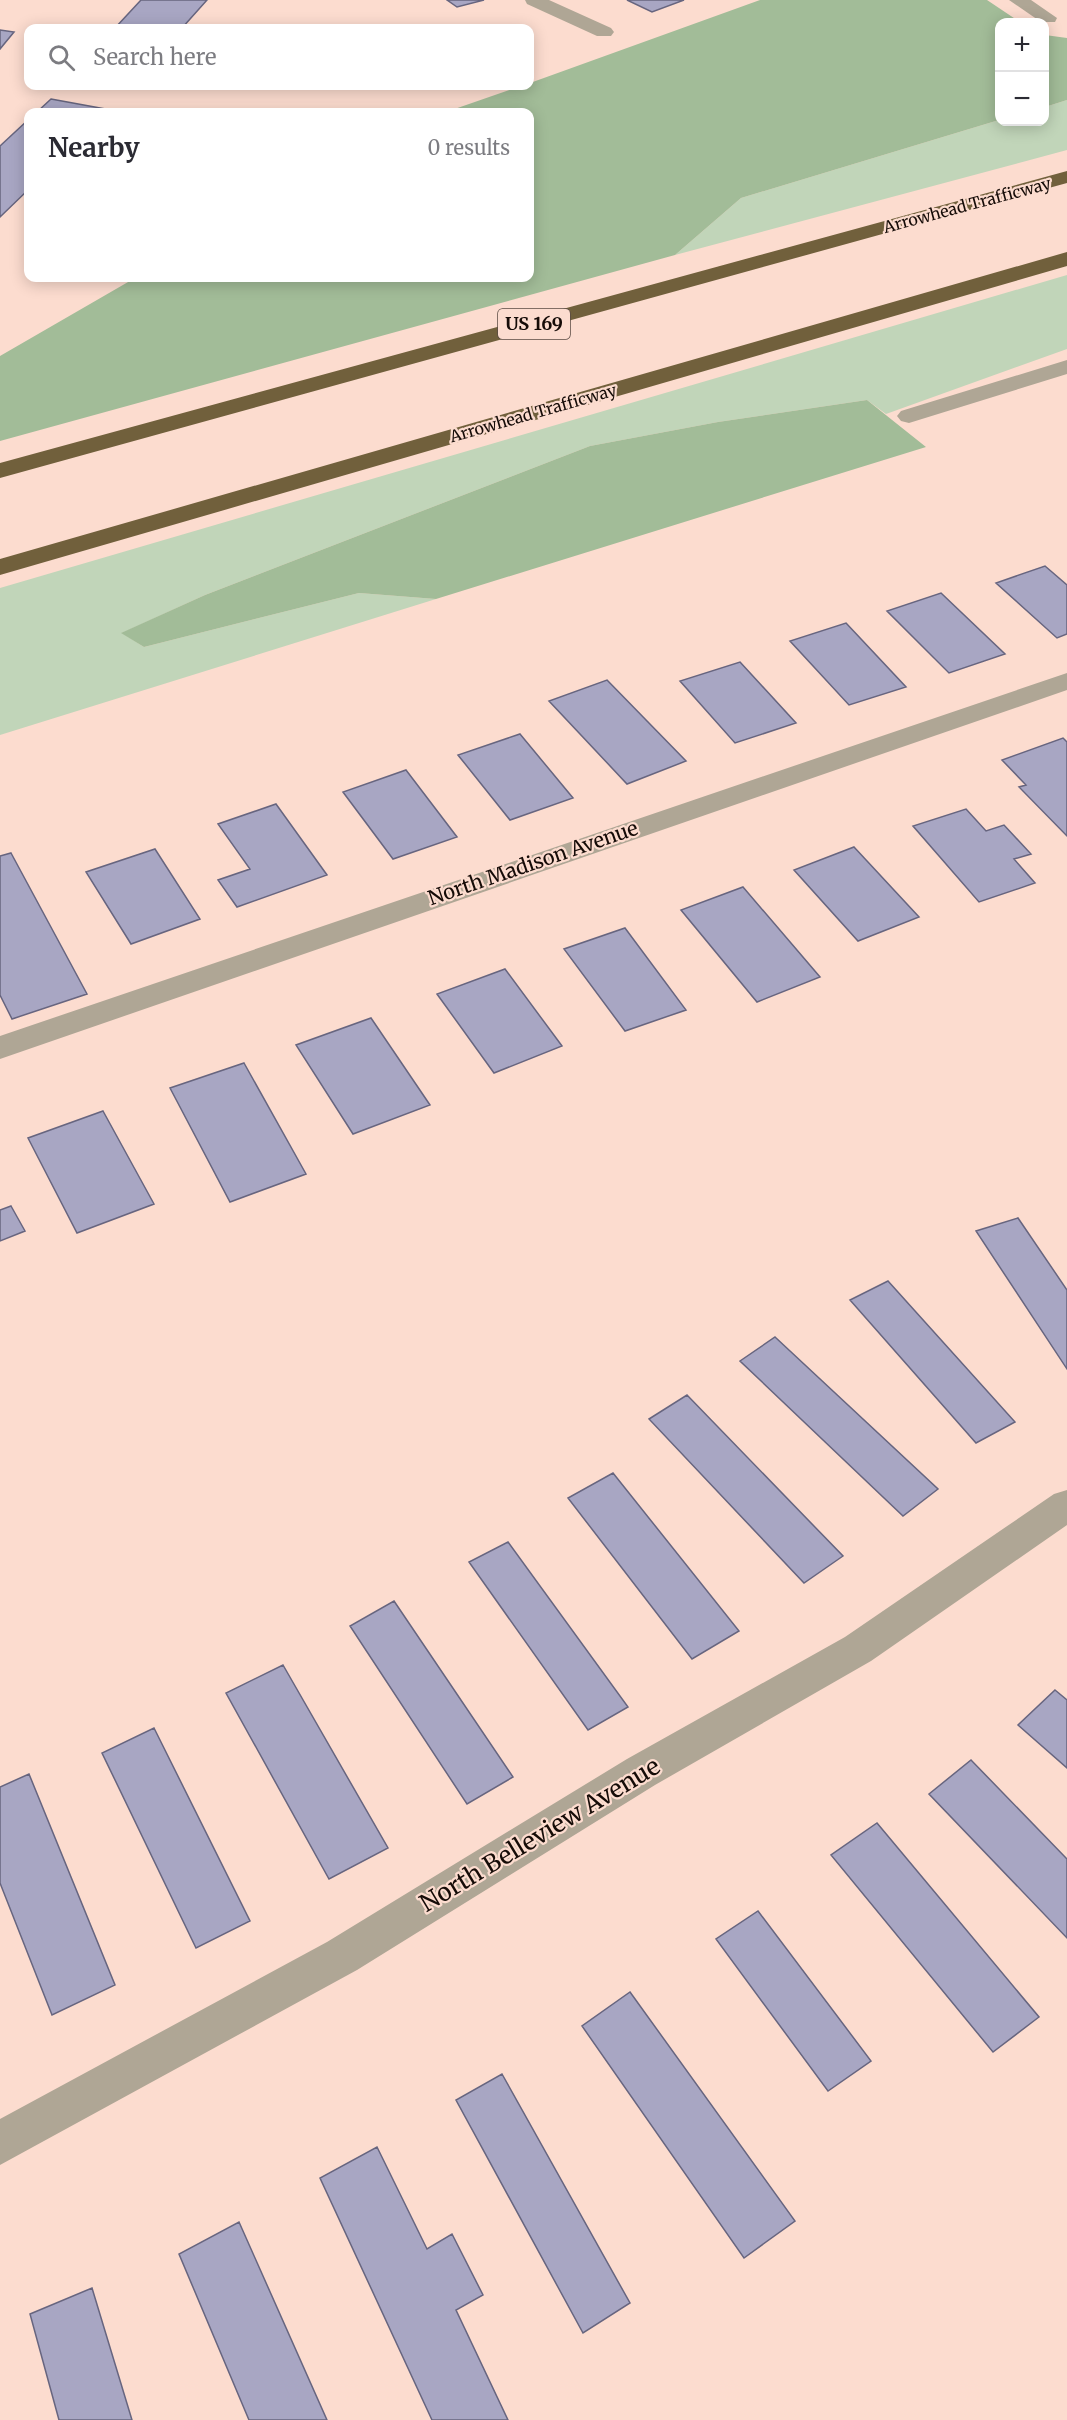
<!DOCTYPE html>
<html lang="en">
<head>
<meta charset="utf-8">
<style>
  body { margin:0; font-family:Merriweather,serif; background:#f7f7f7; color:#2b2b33 }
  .controls { position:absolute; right:18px; top:18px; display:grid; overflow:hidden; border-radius:12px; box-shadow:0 3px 15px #0003 }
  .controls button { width:54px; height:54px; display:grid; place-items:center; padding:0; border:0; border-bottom:2px solid #e1e1e2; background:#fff; color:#2b2b33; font:30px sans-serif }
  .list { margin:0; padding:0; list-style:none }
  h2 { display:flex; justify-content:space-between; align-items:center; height:78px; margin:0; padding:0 24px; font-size:26px }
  h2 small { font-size:20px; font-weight:400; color:#7c7c81 }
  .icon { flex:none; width:33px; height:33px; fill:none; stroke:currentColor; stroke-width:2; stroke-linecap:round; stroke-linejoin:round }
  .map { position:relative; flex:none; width:1067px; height:2420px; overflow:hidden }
  .search { position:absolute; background:#fff; box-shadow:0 3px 15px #0003; left:24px; top:24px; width:510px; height:66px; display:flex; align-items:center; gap:15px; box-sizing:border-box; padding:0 21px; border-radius:12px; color:#7c7c81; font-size:22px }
  .panel { position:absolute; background:#fff; box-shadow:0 3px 15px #0003; left:24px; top:108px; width:510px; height:174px; border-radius:12px }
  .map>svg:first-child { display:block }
</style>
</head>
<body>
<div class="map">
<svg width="1067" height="2420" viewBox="0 0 1067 2420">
  <rect width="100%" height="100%" fill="#fcdccf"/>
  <path fill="#c1d5b9" d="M1067,100v50l-392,105 66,-57 258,-78 45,2 1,-15z
    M1067,275v74l-181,65 -19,-14 -149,22 -128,24 -385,149 -83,38 22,14 215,-54 77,6 -436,136v-147z"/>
  <path fill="#a2bc98" d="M760,0h227l33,22h-20l-1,98 -258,78 -66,57 -675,186v-85l135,-78h395v-166h-84l75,-26h9v-3z
    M1045,35l22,3v62l-22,7z
    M867,400l59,47 -490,152 -77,-6 -215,54 -23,-14 84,-38 385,-149 128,-24z"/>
  <path fill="#a8a6c3" stroke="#67657f" stroke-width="1.5" d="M141,0h66l-25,28h-67z
    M447,0h37l-27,7z
    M627,0h57l-32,12z
    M0,30l14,2 -14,17z
    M51,99l60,11 -2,2h-72z
    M28,120v70l-28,27v-71z
    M1045,566l22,19v49l-10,4 -61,-55z
    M941,593l64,61 -56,19 -62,-62z
    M846,623l60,64 -57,18 -59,-64z
    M740,662l56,61 -61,20 -55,-62z
    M607,680l79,81 -59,23 -78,-83z
    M520,734l53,64 -63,22 -52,-65z
    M1063,738l4,4v94l-48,-49 7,-2 -24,-25z
    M406,770l51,67 -64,22 -50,-67z
    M276,804l51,71 -90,32 -19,-27 32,-11 -32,-45z
    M966,809l20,22 18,-6 27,29 -17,5 21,24 -56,19 -66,-76z
    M854,847l65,70 -61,24 -64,-71z
    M155,849l45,70 -69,25 -45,-72z
    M11,853l76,141 -75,25 -12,-24v-139z
    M743,887l77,90 -63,25 -76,-92z
    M625,928l61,82 -61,21 -61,-82z
    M505,969l57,77 -68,27 -57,-79z
    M371,1018l59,87 -77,29 -57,-89z
    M244,1063l62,111 -76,28 -60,-114z
    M103,1111l51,93 -77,29 -49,-95z
    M11,1206l14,25 -25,10v-31z
    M1018,1218l49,72v79l-91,-138z
    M888,1281l127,141 -39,21 -126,-143z
    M775,1337l163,152 -35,27 -163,-155z
    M687,1395l156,161 -39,27 -155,-164z
    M613,1473l126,158 -47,28 -124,-161z
    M508,1542l120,165 -40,23 -119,-168z
    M394,1601l119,176 -46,27 -117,-178z
    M283,1665l105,183 -59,31 -103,-186z
    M1055,1690l12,10v68l-49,-43z
    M154,1728l96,193 -54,27 -94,-195z
    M971,1760l96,99v79l-138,-144z
    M29,1774l86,211 -63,30 -52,-132v-96z
    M877,1823l162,194 -46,35 -162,-197z
    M758,1911l113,150 -43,30 -112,-152z
    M630,1992l165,229 -51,37 -162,-232z
    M502,2074l128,229 -47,30 -127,-233z
    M377,2147l50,102 25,-15 31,61 -27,15 52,110h-76l-112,-242z
    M239,2222l88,198h-78l-70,-166z
    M92,2288l40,132h-73l-29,-106z"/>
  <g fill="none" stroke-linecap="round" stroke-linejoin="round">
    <path fill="#afa695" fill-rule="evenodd" d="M525,0h24l62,28 3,4 -3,4h-14l-70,-32z
      M1009,0h22l26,18 -2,4h-14z
      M1067,360v14l-158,49 -8,-2 -4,-5 4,-5z
      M1067,673v17l-1067,369v-23z
      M1067,1490v35l-196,136 -216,124 -298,185 -357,195v-46l327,-177 300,-183 218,-122 209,-143z"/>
    <path fill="#71603c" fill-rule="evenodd" d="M1067,171v12l-1067,295v-15z
      M1067,252v14l-1067,309v-16z"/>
  </g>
  <g text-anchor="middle" stroke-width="4.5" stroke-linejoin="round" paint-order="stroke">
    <g font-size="16" fill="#150b07" stroke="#fcdccf">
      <text transform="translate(967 205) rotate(-15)" y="6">Arrowhead Trafficway</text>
      <text transform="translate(533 413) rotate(-16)" y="6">Arrowhead Trafficway</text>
    </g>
    <rect fill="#fcdccf" stroke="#5a4a43" stroke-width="1.5" x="498" y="309" width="72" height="30" rx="4.5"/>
    <g font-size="18" font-weight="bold" fill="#150b07">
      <text x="534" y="330">US 169</text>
    </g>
    <g font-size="20" fill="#150b07" stroke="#fcdccf">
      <text transform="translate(533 863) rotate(-19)" y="7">North Madison Avenue</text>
    </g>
    <g font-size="24" fill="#150b07" stroke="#fcdccf">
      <text transform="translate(540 1835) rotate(-31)" y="8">North Belleview Avenue</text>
    </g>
  </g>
</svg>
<div class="controls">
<button>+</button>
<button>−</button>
</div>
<div class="search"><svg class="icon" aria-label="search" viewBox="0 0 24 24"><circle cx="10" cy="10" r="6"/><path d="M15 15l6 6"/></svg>Search here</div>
<section class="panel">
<h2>Nearby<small>0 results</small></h2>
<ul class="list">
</ul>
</section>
</div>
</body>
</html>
